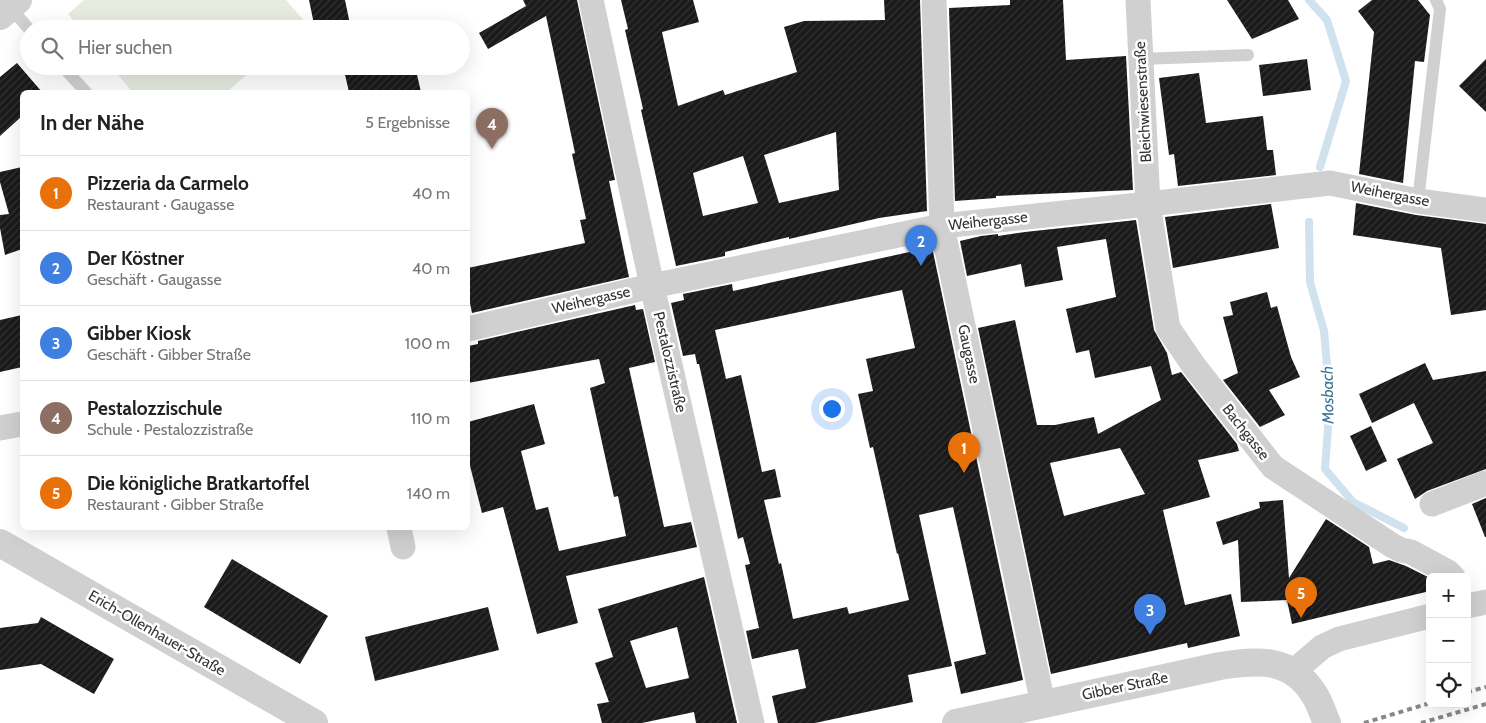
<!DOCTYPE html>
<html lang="de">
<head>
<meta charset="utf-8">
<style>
  body { margin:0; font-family:Cabin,sans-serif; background:#f2f2f2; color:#222 }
  .controls { position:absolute; right:15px; bottom:15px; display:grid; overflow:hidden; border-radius:8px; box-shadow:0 5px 20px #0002 }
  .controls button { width:45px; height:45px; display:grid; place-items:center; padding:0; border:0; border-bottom:1px solid #e0e0e0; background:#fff; color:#222; font:25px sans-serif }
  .you { position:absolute; left:831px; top:408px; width:18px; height:18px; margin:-12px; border:4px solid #fff; border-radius:50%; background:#1a73e8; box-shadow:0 0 0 8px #1a73e833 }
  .badge { display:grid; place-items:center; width:32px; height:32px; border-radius:50%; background:#1a73e8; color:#fff; font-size:16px; font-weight:700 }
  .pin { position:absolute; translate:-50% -41px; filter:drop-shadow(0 1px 2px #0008) }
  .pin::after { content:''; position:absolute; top:26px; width:18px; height:15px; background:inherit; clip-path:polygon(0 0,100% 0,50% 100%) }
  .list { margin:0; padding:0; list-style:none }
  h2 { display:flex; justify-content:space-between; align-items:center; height:65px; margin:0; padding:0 20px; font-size:21px }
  h2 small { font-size:16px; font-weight:400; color:#767676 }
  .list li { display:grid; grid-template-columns:32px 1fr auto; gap:15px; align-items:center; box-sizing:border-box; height:75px; padding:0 20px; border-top:1px solid #e0e0e0 }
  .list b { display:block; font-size:19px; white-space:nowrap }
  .list p { margin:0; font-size:16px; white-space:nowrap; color:#767676 }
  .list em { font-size:16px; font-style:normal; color:#767676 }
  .icon { flex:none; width:28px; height:28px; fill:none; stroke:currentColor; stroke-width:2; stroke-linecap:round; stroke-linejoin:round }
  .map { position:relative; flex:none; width:1486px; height:723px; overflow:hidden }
  .search { position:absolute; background:#fff; box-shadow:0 5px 20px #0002; left:20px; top:20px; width:450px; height:55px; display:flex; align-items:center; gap:12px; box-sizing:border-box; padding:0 18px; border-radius:28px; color:#767676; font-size:19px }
  .panel { position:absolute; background:#fff; box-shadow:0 5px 20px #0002; left:20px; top:90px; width:450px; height:440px; border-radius:8px }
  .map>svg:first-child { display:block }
</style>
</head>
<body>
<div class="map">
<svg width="1486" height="723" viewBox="0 0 1486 723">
  <defs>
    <pattern id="building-hatch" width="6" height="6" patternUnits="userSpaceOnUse" patternTransform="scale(1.25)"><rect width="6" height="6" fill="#1a1a1a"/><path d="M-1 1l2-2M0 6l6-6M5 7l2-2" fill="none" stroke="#333"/></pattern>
  </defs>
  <rect width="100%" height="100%" fill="#fff"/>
  <path fill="#e6ecdf" d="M84,0h202l20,23 -7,6h-219l-12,-15z
    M111,66h146l-30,26h-95z"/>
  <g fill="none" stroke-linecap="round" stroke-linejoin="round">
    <path stroke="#cfe2ee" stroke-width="8" d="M1309,0l18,20 19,61 -26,86
      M1309,222l1,60 14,49 6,69 -5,69 28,33 51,26"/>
  </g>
  <path fill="url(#building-hatch)" fill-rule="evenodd" d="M309,0h36l6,29h-36z
    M523,0h54l38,180 -6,1 20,96 -157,36 -4,-20v-25l117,-25 -5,-23 6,-1 -14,-65 3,-1 -29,-137 -58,33 -9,-16 47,-27z
    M621,0h72l6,22 -37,10 16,74 45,-16 2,5 72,-23 -13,-45 20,-6 81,-1 -1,-20h36l7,211 -48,7 -90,21v-2l-64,15v4l-49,10 -35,-156 2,-1 -18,-79 3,-1zM836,132l3,58 -60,13 -15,-48zM743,156l15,47 -55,13 -10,-43z
    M1010,0h53l3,60 60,-4 7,134 -137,6v2l-41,3 -6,-193 61,-3z
    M1227,0h61l11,19 -47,20z
    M1372,0h46l12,15 -6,47 -9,-1 -12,122 -44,-9 15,-142 -16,-21z
    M1307,59l4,31 -48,6 -4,-31z
    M1486,59v53l-27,-26z
    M17,63l25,29h-20v24l-22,20v-59z
    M343,66h72l6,26h-72z
    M1199,73l7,50 57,-7 4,34h6l3,25 -98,11 -4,-32 -5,1 -10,-77z
    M22,167v82l-17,6 -5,-27v-13l9,-1 -9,-32v-10z
    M1356,203l60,12 70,9v86l-35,5 -10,-67 -88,-13z
    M1271,204l8,44 -106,20 -8,-51z
    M1136,220l18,110 13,23 5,22 9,-3 56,72 2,7 -41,9 12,37 -47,13 22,95 46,-11 9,42 -52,12 -1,-5 -136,31 -73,-346 37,-8 22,105h18l39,-8 4,17 63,-34 -10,-34 -56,12 -6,-28 -13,3 -10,-44 50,-12 -10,-58 -49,8 6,33 -38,7 -4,-23 -54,12 -7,-35 21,-5 17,-2v2l27,-4zM1120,448l25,46 -81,22 -14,-53z
    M932,247l91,433 -62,14 -7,-32 32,-8 -33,-147 -34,8 33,151 -44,9 5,27 -98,21h-37l-6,-27 34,-8 -8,-39 -46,10 -6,-28 13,-3 -14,-63 5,-1 -7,-27 -5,2 -39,-175h-2l-2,-10 -12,2 -12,-53 13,-3 -1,-6 49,-10 1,7zM902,290l13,58 -49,11 7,32 -15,3 12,54 3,-1 24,107 1,-1 11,47 -60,14 -2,-7 -54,12 -12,-56 -2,1 -15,-64 17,-3 -6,-28 -13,3 -21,-97 -15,4 -11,-49z
    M1267,292l4,16 6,-2 14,51 9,20 -31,13 16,25 -25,12 -37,-47 15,-7 -15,-56 10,-2 -3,-13z
    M635,305l1,5 7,-1 12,53 -26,6 35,159 27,-5 6,25 -131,29 12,47 -41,11 -34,-127 -21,6 -14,-55v-36l66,-18 11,40 -24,7 15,59 12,-3 11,44 67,-15 -8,-40 -4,1 -24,-109 15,-5 -6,-24 -131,24v-37l10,-2v-3z
    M22,315v52l-22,5v-52z
    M1425,363l8,17 53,-9v98l-59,22 -12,8 -18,-40 36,-16 -19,-40 -42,20 -13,-29z
    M1371,426l16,35 -21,10 -16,-35z
    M1486,498v39h-1l-13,-33z
    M1283,500l6,78 37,-59 43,28 4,17 16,-4 17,6 24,12v13l-138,33 -5,-24 -46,2 -3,-62 -15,5 -7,-23 44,-14 -1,-6z
    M232,559l96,57 -28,48 -96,-57z
    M704,577l33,146h-41l-2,-11 -52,11h-40l-5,-19 12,-2 -14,-39 18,-6 -15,-48zM677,627l12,51 -43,10 -16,-47z
    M488,607l11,43 -124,31 -10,-44z
    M41,617l73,42 -20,35 -53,-30 -41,6v-42l38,-5z"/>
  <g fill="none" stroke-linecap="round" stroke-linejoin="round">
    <path stroke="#d0d0d0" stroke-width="12" d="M10,7l19,22
      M1141,59l107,-4
      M62,66l24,26
      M1418,201l22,-192 -4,-9"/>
    <path stroke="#d0d0d0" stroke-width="25" d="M591,0l61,286 100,437
      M934,0l8,226 101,478
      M1138,0l10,204 20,124 26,38 79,101 120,79 8,4 10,2 37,20 5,5
      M468,329l184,-43 290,-60 206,-22 182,-21 88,18 68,9
      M0,428l22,-4
      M1432,504l54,-21
      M399,528l4,19
      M1467,606l19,-4
      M1294,671l28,-24 17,-8 91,-23"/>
    <path stroke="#d0d0d0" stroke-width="28" d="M0,16l18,-16
      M0,543l314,180
      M956,723l264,-57c38,-6 71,-9 94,28 6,9 9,20 13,29"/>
    <path stroke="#888" stroke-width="4" stroke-dasharray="5 4" stroke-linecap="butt" d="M1467,692l19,-5
      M1364,723l66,-20
      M1421,723l65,-19"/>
  </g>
  <g text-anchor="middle" stroke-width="5" stroke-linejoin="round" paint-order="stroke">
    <g font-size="15" fill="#333" stroke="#fff">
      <text transform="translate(1143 102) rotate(-93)" y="5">Bleichwiesenstraße</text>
      <text transform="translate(1390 194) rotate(11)" y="5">Weihergasse</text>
      <text transform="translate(988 221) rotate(-6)" y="5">Weihergasse</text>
      <text transform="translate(591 300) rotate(-13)" y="5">Weihergasse</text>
      <text transform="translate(969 354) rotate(78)" y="5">Gaugasse</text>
      <text transform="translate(670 362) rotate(77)" y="5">Pestalozzistraße</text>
      <text transform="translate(1246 432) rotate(52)" y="5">Bachgasse</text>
      <text transform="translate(157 633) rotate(30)" y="5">Erich-Ollenhauer-Straße</text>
      <text transform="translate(1125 686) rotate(-12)" y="5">Gibber Straße</text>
    </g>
    <g font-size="16" font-style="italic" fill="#3f7597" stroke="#fff">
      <text transform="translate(1327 395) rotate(-91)" y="6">Mosbach</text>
    </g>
  </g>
</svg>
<div class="controls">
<button>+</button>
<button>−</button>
<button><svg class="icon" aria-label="locate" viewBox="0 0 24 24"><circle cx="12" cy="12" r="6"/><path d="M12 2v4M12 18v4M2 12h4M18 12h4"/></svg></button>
</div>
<div class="you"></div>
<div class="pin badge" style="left:964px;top:473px;background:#e8710a">1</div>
<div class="pin badge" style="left:921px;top:266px;background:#3f7fe0">2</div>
<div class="pin badge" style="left:1150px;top:635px;background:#3f7fe0">3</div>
<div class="pin badge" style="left:492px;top:149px;background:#8d6e63">4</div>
<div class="pin badge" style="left:1301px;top:618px;background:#e8710a">5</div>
<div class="search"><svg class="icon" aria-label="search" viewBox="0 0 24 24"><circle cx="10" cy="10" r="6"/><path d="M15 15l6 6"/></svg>Hier suchen</div>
<section class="panel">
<h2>In der Nähe<small>5 Ergebnisse</small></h2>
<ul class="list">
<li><span class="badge" style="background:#e8710a">1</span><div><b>Pizzeria da Carmelo</b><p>Restaurant · Gaugasse</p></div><em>40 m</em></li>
<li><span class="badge" style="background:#3f7fe0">2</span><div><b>Der Köstner</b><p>Geschäft · Gaugasse</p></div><em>40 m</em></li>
<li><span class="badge" style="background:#3f7fe0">3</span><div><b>Gibber Kiosk</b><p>Geschäft · Gibber Straße</p></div><em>100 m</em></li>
<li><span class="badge" style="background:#8d6e63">4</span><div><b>Pestalozzischule</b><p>Schule · Pestalozzistraße</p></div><em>110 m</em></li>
<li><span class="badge" style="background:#e8710a">5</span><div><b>Die königliche Bratkartoffel</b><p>Restaurant · Gibber Straße</p></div><em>140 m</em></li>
</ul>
</section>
</div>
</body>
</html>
